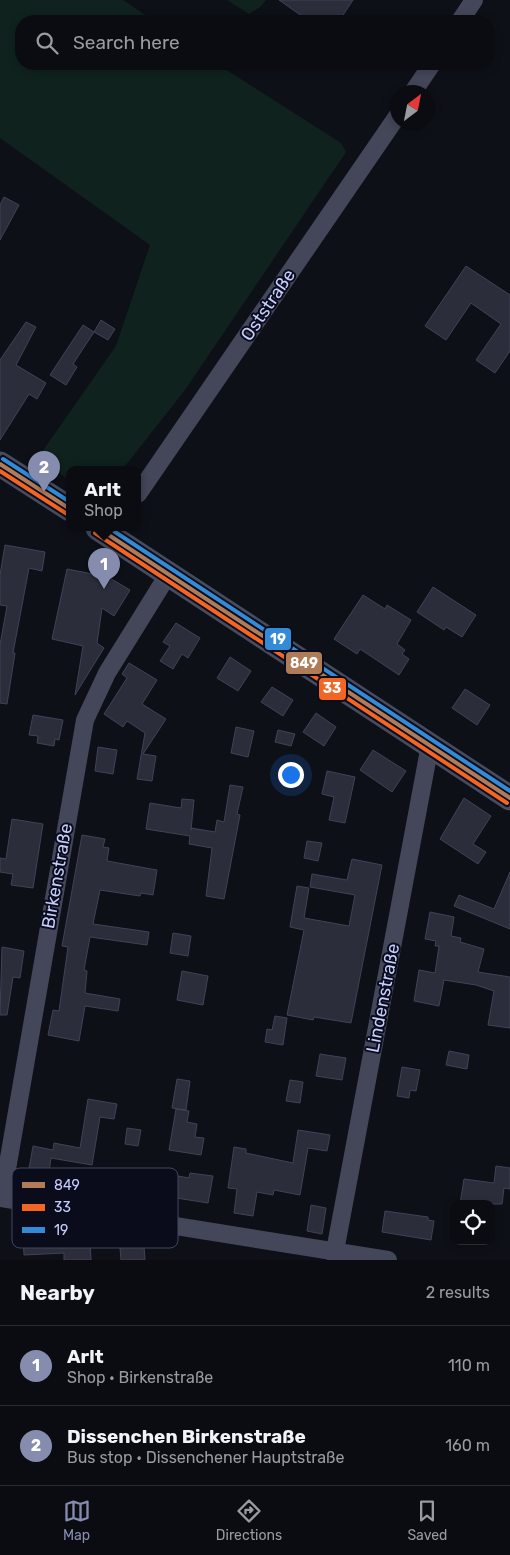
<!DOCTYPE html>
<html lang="en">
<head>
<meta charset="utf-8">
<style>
  body { margin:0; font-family:Rubik,sans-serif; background:#181a20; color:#f1f3f6 }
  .controls { position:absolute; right:15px; bottom:15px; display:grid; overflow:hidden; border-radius:10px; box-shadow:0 2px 8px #0003 }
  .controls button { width:45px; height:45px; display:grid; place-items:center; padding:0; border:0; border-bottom:1px solid #2a2c32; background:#0a0c12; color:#f1f3f6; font:25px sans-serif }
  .compass { position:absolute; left:390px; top:85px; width:45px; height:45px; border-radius:50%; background:#0a0c12; box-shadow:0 2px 8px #0003; rotate:32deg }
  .you { position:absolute; left:290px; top:774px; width:18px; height:18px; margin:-12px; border:4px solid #fff; border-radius:50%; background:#1a73e8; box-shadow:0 0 0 8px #1a73e833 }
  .badge { display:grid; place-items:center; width:32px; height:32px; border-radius:50%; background:#868cae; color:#fff; font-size:16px; font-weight:700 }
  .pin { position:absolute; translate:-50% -41px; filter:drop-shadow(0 1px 2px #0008) }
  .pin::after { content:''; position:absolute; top:26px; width:18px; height:15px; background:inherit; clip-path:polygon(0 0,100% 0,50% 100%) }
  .popup { position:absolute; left:66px; top:466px; width:75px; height:65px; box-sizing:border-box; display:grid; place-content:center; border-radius:10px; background:#0a0c12; filter:drop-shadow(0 1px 4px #0005); font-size:16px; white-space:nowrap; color:#999b9f }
  .popup b { font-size:19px; color:#f1f3f6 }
  .popup::after { content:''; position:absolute; left:50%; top:100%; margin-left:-10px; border:10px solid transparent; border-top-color:#0a0c12 }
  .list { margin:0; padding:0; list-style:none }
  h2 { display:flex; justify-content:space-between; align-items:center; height:65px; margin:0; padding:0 20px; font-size:21px }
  h2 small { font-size:16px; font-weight:400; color:#999b9f }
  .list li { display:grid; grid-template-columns:32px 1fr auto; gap:15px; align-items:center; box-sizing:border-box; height:80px; padding:0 20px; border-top:1px solid #2a2c32 }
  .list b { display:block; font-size:19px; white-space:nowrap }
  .list p { margin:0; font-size:16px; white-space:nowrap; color:#999b9f }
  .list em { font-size:16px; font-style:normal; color:#999b9f }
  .icon { flex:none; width:28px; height:28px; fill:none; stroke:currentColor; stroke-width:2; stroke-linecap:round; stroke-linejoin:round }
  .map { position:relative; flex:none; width:510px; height:1260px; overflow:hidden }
  .search { position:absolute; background:#0a0c12; box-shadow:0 2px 8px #0003; left:15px; right:15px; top:15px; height:55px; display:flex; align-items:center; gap:12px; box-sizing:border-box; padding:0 18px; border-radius:20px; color:#999b9f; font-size:19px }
  .sheet { height:225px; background:#0a0c12 }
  nav { display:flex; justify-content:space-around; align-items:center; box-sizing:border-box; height:70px; border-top:1px solid #2a2c32; background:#0a0c12; font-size:14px; color:#999b9f }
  nav a { display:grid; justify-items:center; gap:2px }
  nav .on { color:#868cae }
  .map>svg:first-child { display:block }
</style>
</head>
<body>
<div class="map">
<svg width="510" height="1260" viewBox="0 0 510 1260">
  <rect width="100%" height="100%" fill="#0e1018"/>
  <path fill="#0f221e" d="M0,0h123l31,21h-133v43h196l124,79 5,9 -161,238 -63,80h-52v10l-33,-21 79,-113 34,-101 -150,-107z
    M227,0h39l-6,7 -11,7z"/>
  <path fill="#2b2d3b" stroke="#404356" d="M279,0h74l-14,21h-30z
    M4,197l15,8 -19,35v-35z
    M466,266l44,29v56l-15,22 -19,-13 25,-36 -30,-21 -25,37 -21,-14z
    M101,320l14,9 -7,11 -14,-8z
    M26,322l10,5 -20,38 30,18 -9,16 -8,-5 -29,46v-80z
    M83,325l11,7 -21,32 4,3 -11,18 -16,-10z
    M5,545l40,7 -3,19 -13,-3 -16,85h2l-8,51 -7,-1v-58l7,-39 -7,-1v-30z
    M67,569l41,8 22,13 -16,26 -12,-8 -5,35 7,5 -29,47 8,-49 -31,-7z
    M433,587l43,28 -14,22 -16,-10 -2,3 -27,-18z
    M363,595l22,14 2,-4 24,15 -14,24 8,6 -3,4 7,5 -10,16 -39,-26 -3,5 -23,-15z
    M176,623l24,15 -12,20 -6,-4 -9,15 -13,-8 10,-15 -7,-4z
    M230,657l21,14 -13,20 -21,-13z
    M129,663l28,17 -15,24 24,15 -23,35 13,2 -4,25 -15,-2 8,-46 -18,-12 -4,6 -19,-13 23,-36 -5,-4z
    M272,687l21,13 -10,16 -22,-14z
    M465,689l25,16 -13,20 -25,-17z
    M316,713l20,14 -12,19 -21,-14z
    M33,715l30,5 -4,20 -4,-1 -1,7 -17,-3 1,-7 -9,-1z
    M236,727l18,4 -6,26 -17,-4z
    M278,730l17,4 -4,12 -16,-4z
    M98,747l19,3 -4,24 -18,-3z
    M373,750l33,21 -14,21 -32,-22z
    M327,771l28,6 -10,46 -16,-3 5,-23 -12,-3z
    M230,785l13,2 -6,27 3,1 -16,84 -18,-3 6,-48 -23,-4 1,-8 -44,-7 4,-26 31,5 1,-9 12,1 -3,30v-2l24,4 2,-12 7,2z
    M464,798l27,18 -18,28 13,8 -8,12 -38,-25z
    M12,819l31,5 -10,64 -22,-3 2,-11 -13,-2v-14l6,1z
    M82,835l23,4 -2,8 6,1 -2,13 50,9 -4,25 -12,-2 -1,3 -40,-6 -7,34 56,8 -2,13 -57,-8 -6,33 3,1 -2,22 35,6 -2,12 -33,-5 -6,35 -31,-6 5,-25 6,1 9,-64 -6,-1z
    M307,841l15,2 -4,18 -14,-3z
    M352,859l30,6 -31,158 -37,-6 -1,3 -26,-5 17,-85 -14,-3 7,-41 12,2 -5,30 45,8 6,-31 -45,-8 2,-13 35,6z
    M510,872v57l-56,-23 5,-11 35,14z
    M430,912l24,5 -3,19 10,2 -1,4 24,7 -6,23 32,5v51l-22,-3 6,-34 -18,-6 -32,-5 -5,26 -25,-5 5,-31 16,3 4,-27h-4l1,-5 -11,-2z
    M173,933l18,3 -3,20 -18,-3z
    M2,947l22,4 -4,27 -7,-1 -6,38h-7z
    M182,971l26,5 -5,29 -26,-5z
    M275,1016l12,2 -4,27 -18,-3 2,-13 5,1z
    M449,1051l20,4 -2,14 -21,-4z
    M320,1054l26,4 -4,22 -26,-4z
    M402,1067l18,3 -4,21 -6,-1 -1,8 -12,-2z
    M177,1079l13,2 -4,29 -14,-2z
    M290,1080l13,2 -3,21 -14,-2z
    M88,1099l29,5 -3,15 -14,-2 -8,48 -41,-7 -2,14 -20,-3 4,-23 20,4 1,-7 26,5z
    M176,1109l13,2 -2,11 10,2 -2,13 9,1 -3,17 -32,-5z
    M127,1128l14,2 -3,16 -13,-2z
    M298,1130l32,5 -3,16 -19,-3 -8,47 -26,-5 -1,5 -16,-3 -4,24 -19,-3 3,-24 -9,-1 6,-41 12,2v4l47,10z
    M496,1166l14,2v21l-6,-1 -2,16h-42l4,-25 30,4z
    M156,1172l33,6 1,-5 23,3 -5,27 -38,-6 -2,14 -18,-3z
    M311,1205l15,3 -4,26 -15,-3z
    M385,1211l43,6v3l6,1 -3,19 -49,-8z
    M46,1232v8l44,-1 1,21h-27v-7l-40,2 -1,-22z
    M144,1246l1,14h-24l-1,-12z"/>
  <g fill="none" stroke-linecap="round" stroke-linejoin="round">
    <path stroke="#444759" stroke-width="18" d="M460,21l14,-21
      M413,92l19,-28
      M138,494l260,-379
      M0,1198l388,62
      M2,1198l83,-478 22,-47 62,-100
      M336,1260l-1,-9 95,-506"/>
    <path stroke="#454c5f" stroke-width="25" d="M0,464l70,45
      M98,528l412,270"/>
    <defs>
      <path id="bus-1" d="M0,464l70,45
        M98,528l412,270"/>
      <path id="bus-2" d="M0,471l67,43
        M95,533l412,270"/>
      <path id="bus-3" d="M3,459l67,43
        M109,528l401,263"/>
    </defs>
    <use href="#bus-1" stroke="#0b0c1b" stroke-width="8"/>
    <use href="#bus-2" stroke="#0b0c1b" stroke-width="8"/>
    <use href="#bus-3" stroke="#0b0c1b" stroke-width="8"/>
    <use href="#bus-1" stroke="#b07c57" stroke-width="4"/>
    <use href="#bus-2" stroke="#f26522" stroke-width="4"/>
    <use href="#bus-3" stroke="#338bd7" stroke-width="4"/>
  </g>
  <g text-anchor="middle" stroke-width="4" stroke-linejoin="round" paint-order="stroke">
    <g font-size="18" fill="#c7cefe" stroke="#0b0c1b">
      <text transform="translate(268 305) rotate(-56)" y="6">Oststraße</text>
      <text transform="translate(57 876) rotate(-80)" y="6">Birkenstraße</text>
      <text transform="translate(383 998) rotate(-79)" y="6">Lindenstraße</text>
    </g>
  </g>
  <rect x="12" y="1168" width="166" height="80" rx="8" fill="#0b0c1b" stroke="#43465f" stroke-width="1"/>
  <rect x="22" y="1182" width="23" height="6" fill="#b07c57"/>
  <rect x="22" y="1204" width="23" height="7" fill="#f26522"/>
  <rect x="22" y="1227" width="23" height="6" fill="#338bd7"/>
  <g font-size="14" fill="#c7cefe">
    <text x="54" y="1190">849</text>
    <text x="54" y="1212">33</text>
    <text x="54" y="1235">19</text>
  </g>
  <g stroke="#0b0c1b" stroke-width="2">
    <rect x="264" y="627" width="28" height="24" rx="5" fill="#338bd7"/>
    <rect x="285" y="651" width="38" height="24" rx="5" fill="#b07c57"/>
    <rect x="318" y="677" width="29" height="24" rx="5" fill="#f26522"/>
  </g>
  <g font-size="14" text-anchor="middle" font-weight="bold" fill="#fff">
    <text x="278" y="644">19</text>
    <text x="304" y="668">849</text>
    <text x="332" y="693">33</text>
  </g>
</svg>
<div class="controls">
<button><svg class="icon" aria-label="locate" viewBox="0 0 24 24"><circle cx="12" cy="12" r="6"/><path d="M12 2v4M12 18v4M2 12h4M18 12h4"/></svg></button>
</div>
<svg class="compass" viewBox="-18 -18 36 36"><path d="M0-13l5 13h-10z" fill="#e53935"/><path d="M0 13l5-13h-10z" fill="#999b9f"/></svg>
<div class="you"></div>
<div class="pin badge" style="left:104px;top:589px">1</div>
<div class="popup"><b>Arlt</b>Shop</div>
<div class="pin badge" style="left:44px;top:492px">2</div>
<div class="search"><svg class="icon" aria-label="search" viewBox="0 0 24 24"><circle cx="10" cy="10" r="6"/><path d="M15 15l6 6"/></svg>Search here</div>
</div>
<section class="sheet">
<h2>Nearby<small>2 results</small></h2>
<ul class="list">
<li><span class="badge">1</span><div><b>Arlt</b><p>Shop · Birkenstraße</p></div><em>110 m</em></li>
<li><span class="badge">2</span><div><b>Dissenchen Birkenstraße</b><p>Bus stop · Dissenchener Hauptstraße</p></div><em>160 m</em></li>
</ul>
</section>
<nav>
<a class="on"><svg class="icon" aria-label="map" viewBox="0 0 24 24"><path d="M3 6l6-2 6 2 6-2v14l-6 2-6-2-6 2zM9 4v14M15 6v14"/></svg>Map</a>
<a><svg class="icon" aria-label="directions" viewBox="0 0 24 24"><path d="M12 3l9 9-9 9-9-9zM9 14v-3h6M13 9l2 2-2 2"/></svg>Directions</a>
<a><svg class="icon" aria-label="saved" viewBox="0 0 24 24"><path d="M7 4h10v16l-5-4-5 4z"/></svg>Saved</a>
</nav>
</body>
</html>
